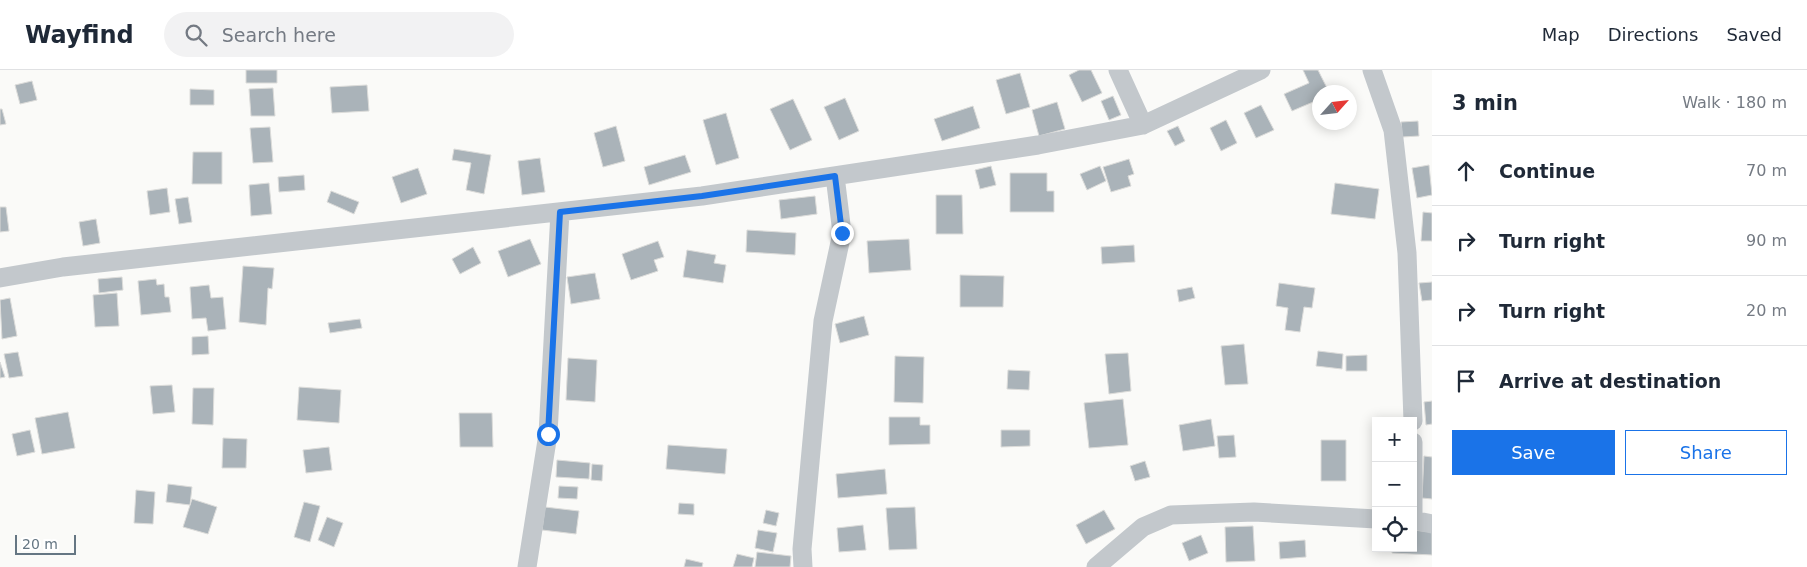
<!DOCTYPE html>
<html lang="en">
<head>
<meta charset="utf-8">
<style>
  body { margin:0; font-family:"DejaVu Sans",sans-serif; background:#f2f2f3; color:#1f2937 }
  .controls { position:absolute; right:15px; bottom:15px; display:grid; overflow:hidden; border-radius:0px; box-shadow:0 2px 12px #0003 }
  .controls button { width:45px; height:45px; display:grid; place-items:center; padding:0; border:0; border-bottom:1px solid #e0e1e3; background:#fff; color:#1f2937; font:25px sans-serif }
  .compass { position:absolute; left:1312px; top:15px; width:45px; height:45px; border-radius:50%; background:#fff; box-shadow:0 2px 12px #0003; rotate:63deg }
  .scale { position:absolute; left:15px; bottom:12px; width:61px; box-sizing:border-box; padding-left:5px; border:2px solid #657683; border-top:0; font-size:14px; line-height:18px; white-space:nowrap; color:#657683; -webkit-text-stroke:4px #fff; paint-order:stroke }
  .stop { position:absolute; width:15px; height:15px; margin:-11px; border:4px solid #1a73e8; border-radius:50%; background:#fff }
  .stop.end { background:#1a73e8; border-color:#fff; box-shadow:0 1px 5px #0008 }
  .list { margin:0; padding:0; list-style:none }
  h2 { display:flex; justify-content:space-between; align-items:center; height:65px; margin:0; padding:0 20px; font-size:21px }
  h2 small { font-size:16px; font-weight:400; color:#747a83 }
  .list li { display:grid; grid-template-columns:32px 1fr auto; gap:15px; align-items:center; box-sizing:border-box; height:70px; padding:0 20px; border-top:1px solid #e0e1e3 }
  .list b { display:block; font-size:19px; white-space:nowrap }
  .list em { font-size:16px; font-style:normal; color:#747a83 }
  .actions { display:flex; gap:10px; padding:15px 20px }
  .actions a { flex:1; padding:11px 0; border:1px solid #1a73e8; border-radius:0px; text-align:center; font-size:18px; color:#1a73e8 }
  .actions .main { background:#1a73e8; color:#fff }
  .icon { flex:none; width:28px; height:28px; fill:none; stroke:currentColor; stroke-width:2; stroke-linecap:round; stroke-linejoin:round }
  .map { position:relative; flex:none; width:1432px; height:497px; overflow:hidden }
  header { display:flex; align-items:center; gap:30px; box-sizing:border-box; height:70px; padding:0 25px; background:#fff; border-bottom:1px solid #e0e1e3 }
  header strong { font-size:24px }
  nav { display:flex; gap:28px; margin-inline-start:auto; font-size:18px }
  .search { width:350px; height:45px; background:#f2f2f3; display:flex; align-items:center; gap:12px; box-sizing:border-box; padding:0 18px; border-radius:28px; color:#747a83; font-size:19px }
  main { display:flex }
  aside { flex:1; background:#fff }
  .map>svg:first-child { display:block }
</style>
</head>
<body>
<header>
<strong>Wayfind</strong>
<div class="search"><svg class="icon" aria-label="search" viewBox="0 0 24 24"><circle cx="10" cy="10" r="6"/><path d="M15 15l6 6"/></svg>Search here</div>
<nav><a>Map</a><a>Directions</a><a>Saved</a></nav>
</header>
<main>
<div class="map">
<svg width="1432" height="497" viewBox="0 0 1432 497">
  <rect width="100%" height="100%" fill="#fafaf8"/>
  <path fill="#aab3b9" stroke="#dcdcda" d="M246,0h31v13h-31z
    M1079,0h12l11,23 -20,9 -13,-27z
    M1303,0h15l11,22h-9v7l-28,12 -8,-17 25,-11z
    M1020,3l10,34 -24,7 -10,-34z
    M32,11l5,19 -17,4 -5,-19z
    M367,15l2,26 -37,2 -2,-26z
    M273,18l2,28h-24l-2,-27z
    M190,19l24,1v15h-24z
    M1113,26l8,19 -12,5 -8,-19z
    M845,28l14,33 -20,9 -15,-33z
    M793,29l19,41 -22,10 -20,-41z
    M1057,32l8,27 -26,7 -7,-26z
    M1261,35l13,25 -18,8 -12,-25z
    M973,36l7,22 -38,13 -8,-22z
    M0,39h2l4,15 -6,1z
    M726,43l13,45 -23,7 -13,-45z
    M1226,50l11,23 -16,8 -11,-23z
    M1418,51l1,15 -17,1 -1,-15z
    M616,56l9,35 -22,6 -9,-34z
    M1178,56l7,15 -10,5 -8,-15z
    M270,57l3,35 -20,1 -3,-35z
    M454,79l37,6 -7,39 -18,-4 5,-27 -19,-3z
    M193,82h29v32h-30z
    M685,85l6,17 -42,13 -5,-18z
    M540,88l5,34 -23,3 -4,-34z
    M1129,89l5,15 -6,2 3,10 -20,6 -8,-25z
    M1429,95l3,30 -15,3 -5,-30z
    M991,96l5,19 -16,4 -5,-19z
    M1100,96l6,15 -19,9 -7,-16z
    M418,98l9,26 -26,9 -9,-26z
    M1010,103h37v18h7v21h-44z
    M304,105l1,15 -26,2 -1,-15z
    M269,113l3,31 -21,2 -2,-31z
    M1335,113l44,6 -4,30 -44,-5z
    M167,118l3,24 -20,3 -3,-24z
    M331,121l28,11 -5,12 -27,-12z
    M936,125h26l1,39h-27z
    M815,126l2,18 -36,5 -2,-19z
    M188,127l4,25 -13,2 -4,-25z
    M0,137h6l3,24 -9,1z
    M1423,142l9,1v28h-11z
    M96,149l4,24 -17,3 -4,-24z
    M747,160l49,3 -1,22 -49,-3z
    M530,169l11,25 -33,13 -10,-26z
    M909,169l2,31 -42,3 -2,-32z
    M658,171l6,16 -10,3 4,11 -27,9 -9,-26z
    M1134,175l1,17 -33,2 -1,-17z
    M473,177l8,16 -21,11 -8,-15z
    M687,180l29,5 -2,8 12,2 -3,18 -40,-6z
    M243,196l31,2 -2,21 -4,-1 -2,37 -27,-3z
    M595,203l5,26 -29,5 -4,-27z
    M960,205l44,1 -1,31h-43z
    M122,207l1,13 -24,3 -1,-14z
    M156,209l1,6 7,-1 1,13h4l2,15 -30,3 -3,-34z
    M1432,212v18l-10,1 -3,-18z
    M1279,213l36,5 -3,20 -8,-1 -4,25 -15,-2 3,-22 -12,-2z
    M209,215l2,13 12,-1 3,32 -18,2 -2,-13 -14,1 -2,-32z
    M1192,217l3,11 -16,4 -2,-12z
    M117,223l2,33 -24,1 -2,-32z
    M10,228l7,38 -15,3 -2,-39z
    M864,246l5,19 -29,8 -5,-19z
    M360,249l2,9 -32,5 -2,-10z
    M208,266l1,18 -17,1v-18z
    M1244,274l4,40 -23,1 -4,-39z
    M1318,281l25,3 -1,15 -26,-3z
    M18,282l5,24 -14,2 -5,-24z
    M1128,283l3,38 -22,3 -4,-40z
    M1367,285v16h-21v-15z
    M895,286l29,1 -1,46 -29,-1z
    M568,288l29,2 -2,42 -29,-2z
    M0,292l5,15 -5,1z
    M1008,300l22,1 -1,19 -22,-1z
    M172,315l3,27 -22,2 -3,-28z
    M299,317l42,3 -2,33 -42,-3z
    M193,318h21l-1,37 -21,-1z
    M1123,329l5,46 -39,3 -5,-45z
    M1432,331v23l-6,1 -2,-23z
    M68,342l7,36 -33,6 -7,-36z
    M459,343h33l1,34h-33z
    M889,347h31v8h10v19l-41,1z
    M1211,349l4,27 -32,5 -4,-26z
    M30,360l5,22 -18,4 -5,-22z
    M1001,360h29v16l-29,1z
    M1234,365l2,22 -17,1 -2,-22z
    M223,368l24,1 -1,29h-24z
    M1321,370h25v41h-25z
    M668,375l59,4 -2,25 -59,-5z
    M329,377l3,23 -26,3 -3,-23z
    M1424,386l8,1v42l-10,-1z
    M557,390l33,3 -1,16 -33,-2z
    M1145,391l5,16 -15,4 -5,-15z
    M592,394l11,1 -1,16 -11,-1z
    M885,399l2,25 -49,4 -2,-24z
    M168,414l24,3 -2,18 -24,-3z
    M559,416l19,1 -1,12 -19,-1z
    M136,420l19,2 -2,32 -19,-1z
    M192,429l25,8 -9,27 -25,-7z
    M304,432l16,4 -10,36 -16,-5z
    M679,433l15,1v11l-16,-1z
    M545,437l34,4 -3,23 -34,-4z
    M915,437l2,42 -28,1 -3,-42z
    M766,440l13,3 -3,13 -13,-3z
    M1104,440l11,19 -29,15 -10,-19z
    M327,447l16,6 -9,24 -16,-7z
    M863,455l3,25 -27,2 -2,-24z
    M1253,456l2,35 -29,1 -1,-35z
    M758,460l19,3 -4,19 -18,-4z
    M1413,460l19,2v23l-40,-2v-5h21z
    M1201,465l7,18 -19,8 -7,-18z
    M1305,470l1,17 -26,2 -1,-17z
    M757,482l34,4 -1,11h-35z
    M737,484l17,4 -2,9h-19z
    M686,489l17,4 -1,4h-18z"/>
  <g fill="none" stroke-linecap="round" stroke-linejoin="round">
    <path stroke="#c3c8cc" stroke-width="19" d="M1118,0l25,55
      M1372,0l21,60 14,123 6,168
      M0,208l63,-11 639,-71 336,-51 105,-20 118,-55
      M1413,372v78l19,4
      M527,497l21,-133 12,-222
      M803,497l-1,-18 21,-228 19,-88 -7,-57
      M1096,497l47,-40 28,-12 83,-3 122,7"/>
  </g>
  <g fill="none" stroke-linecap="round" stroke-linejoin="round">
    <path stroke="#1a73e8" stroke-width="6" d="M548,364l12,-222 142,-16 133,-20 7,57"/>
  </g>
</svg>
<div class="controls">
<button>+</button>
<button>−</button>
<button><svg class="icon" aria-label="locate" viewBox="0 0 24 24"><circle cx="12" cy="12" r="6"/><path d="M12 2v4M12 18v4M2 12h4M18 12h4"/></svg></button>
</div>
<svg class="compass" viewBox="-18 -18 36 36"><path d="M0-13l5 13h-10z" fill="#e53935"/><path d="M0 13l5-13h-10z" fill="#747a83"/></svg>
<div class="scale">20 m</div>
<div class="stop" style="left:548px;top:364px"></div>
<div class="stop end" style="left:842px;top:163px"></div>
</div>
<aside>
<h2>3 min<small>Walk · 180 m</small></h2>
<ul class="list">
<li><svg class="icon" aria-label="ahead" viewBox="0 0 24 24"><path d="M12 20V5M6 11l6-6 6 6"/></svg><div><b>Continue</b></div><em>70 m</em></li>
<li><svg class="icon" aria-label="right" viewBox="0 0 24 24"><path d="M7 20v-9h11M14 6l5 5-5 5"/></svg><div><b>Turn right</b></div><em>90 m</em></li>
<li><svg class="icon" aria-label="right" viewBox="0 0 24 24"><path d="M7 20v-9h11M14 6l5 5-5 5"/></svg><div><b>Turn right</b></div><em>20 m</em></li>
<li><svg class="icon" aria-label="arrive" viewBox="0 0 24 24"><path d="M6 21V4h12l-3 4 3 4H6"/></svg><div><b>Arrive at destination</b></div></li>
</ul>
<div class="actions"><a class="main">Save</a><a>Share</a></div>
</aside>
</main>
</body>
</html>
